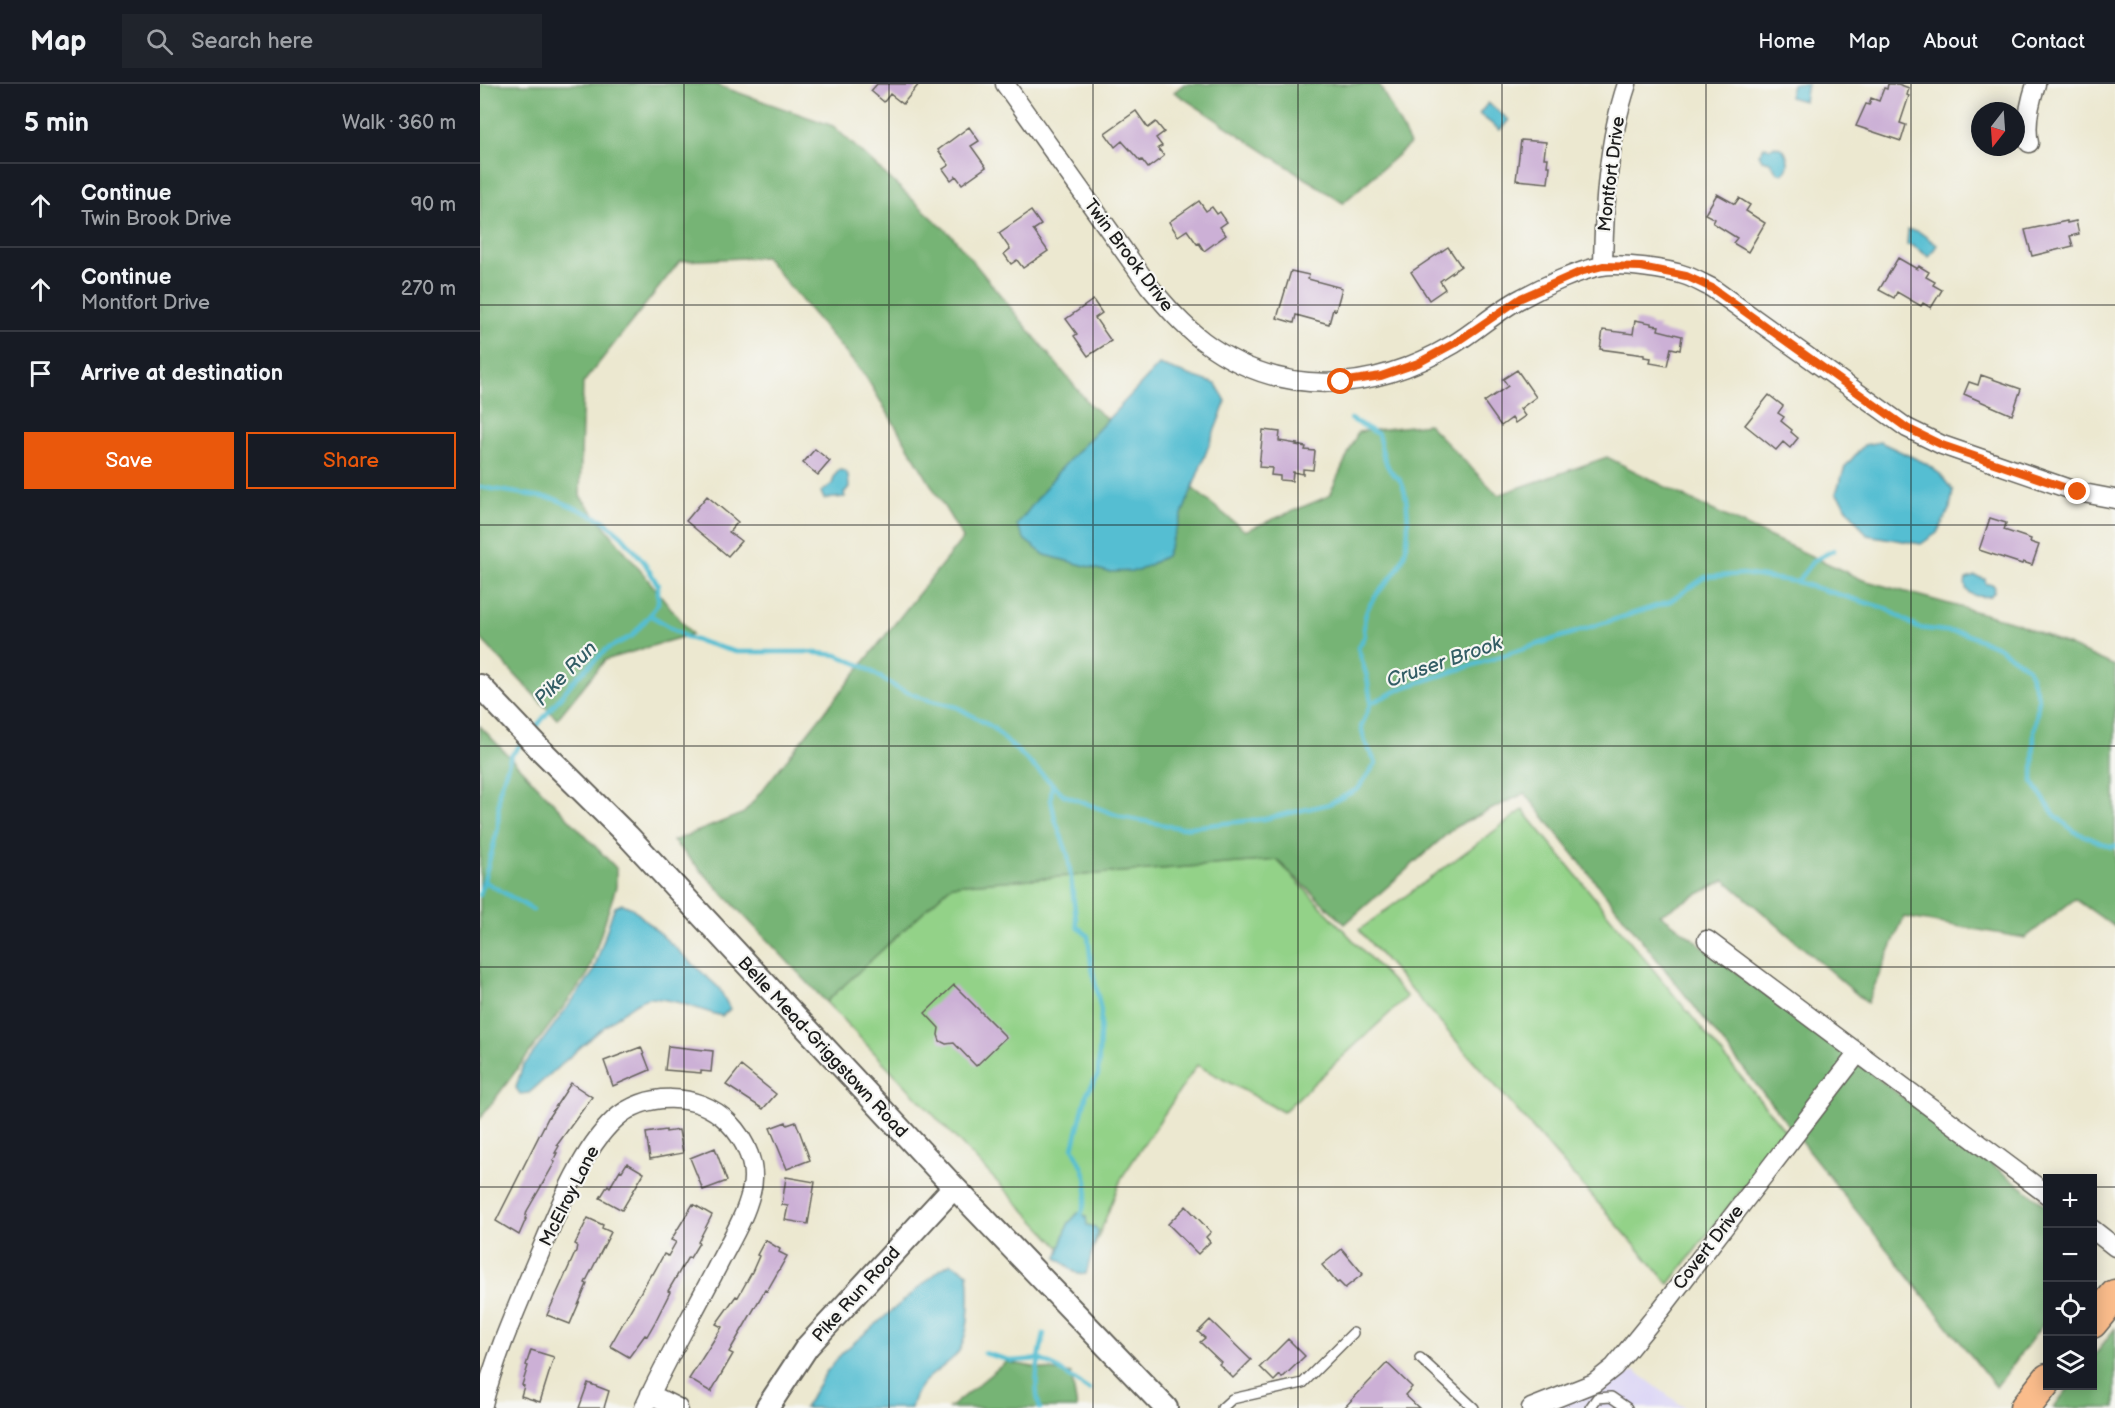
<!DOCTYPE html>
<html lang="en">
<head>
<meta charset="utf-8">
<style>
  body { margin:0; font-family:"Balsamiq Sans",sans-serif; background:#20242c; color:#f1f3f6 }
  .controls { position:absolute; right:18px; bottom:18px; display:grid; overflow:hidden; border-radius:0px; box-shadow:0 3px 15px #0003 }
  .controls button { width:54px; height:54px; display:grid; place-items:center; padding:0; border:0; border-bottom:2px solid #363941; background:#171b24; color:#f1f3f6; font:30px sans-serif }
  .compass { position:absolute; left:1491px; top:18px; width:54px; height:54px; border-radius:50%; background:#171b24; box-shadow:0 3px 15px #0003; rotate:197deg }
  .stop { position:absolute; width:18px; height:18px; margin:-14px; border:4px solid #ea580c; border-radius:50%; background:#fff }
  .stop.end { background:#ea580c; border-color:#fff; box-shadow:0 2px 6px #0008 }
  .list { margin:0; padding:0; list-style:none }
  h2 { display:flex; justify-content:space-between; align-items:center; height:78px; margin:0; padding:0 24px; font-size:26px }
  h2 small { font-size:20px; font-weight:400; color:#9ea1a6 }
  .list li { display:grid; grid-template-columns:39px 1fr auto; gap:18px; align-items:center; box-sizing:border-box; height:84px; padding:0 24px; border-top:2px solid #363941 }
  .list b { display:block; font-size:22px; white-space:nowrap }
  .list p { margin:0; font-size:20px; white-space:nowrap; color:#9ea1a6 }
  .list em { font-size:20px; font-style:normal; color:#9ea1a6 }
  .actions { display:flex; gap:12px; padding:18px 24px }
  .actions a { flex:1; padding:14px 0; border:2px solid #ea580c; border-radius:0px; text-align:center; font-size:21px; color:#ea580c }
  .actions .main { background:#ea580c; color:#fff }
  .icon { flex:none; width:33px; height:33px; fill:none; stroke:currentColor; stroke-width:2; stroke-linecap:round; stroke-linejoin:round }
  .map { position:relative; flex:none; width:1635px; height:1324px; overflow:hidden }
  header { display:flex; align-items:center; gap:36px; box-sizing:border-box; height:84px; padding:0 30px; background:#171b24; border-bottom:2px solid #363941 }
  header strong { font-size:28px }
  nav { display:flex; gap:33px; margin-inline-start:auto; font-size:21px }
  .search { width:420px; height:54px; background:#20242c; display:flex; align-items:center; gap:15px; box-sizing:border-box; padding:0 21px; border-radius:0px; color:#9ea1a6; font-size:22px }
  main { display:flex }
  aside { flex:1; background:#171b24 }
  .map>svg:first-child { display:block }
</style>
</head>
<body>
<header>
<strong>Map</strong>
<div class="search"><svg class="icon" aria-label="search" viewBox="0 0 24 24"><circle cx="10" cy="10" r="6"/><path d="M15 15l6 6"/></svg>Search here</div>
<nav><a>Home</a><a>Map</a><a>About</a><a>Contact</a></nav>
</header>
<main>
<aside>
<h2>5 min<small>Walk · 360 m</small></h2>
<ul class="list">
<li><svg class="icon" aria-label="ahead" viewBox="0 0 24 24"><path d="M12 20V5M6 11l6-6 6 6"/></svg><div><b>Continue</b><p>Twin Brook Drive</p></div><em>90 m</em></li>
<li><svg class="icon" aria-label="ahead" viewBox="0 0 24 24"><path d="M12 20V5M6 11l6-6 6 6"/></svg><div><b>Continue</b><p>Montfort Drive</p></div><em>270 m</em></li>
<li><svg class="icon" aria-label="arrive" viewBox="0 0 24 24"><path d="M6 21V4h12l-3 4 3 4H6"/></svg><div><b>Arrive at destination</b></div></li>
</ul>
<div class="actions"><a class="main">Save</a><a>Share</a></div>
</aside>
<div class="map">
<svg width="1635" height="1324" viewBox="0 0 1635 1324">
  <rect width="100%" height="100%" fill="#f6f6f2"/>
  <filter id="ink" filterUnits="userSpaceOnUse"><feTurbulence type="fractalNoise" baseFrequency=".0167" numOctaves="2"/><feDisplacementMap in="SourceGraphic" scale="12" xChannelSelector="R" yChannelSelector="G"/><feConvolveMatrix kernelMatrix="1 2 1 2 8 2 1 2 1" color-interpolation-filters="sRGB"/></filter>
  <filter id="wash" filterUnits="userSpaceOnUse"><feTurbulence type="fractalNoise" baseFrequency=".008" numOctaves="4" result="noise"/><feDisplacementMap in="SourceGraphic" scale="24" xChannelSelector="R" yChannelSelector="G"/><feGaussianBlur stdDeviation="1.35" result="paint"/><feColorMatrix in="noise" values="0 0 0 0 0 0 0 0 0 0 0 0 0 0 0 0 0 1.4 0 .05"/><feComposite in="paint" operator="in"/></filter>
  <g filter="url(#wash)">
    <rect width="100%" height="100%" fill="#ece8d0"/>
    <path fill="#dcd6f6" d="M1155,1287l50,37h-137l23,-12z"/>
    <path fill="#93d288" stroke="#587752" stroke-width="1.5" d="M1043,726l263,322 -117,152 -310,-354z
      M797,776l130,137 -124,115 -86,-47 -75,112 -38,96 -258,-271 126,-117z"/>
    <path fill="#76b474" stroke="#496848" stroke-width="1.5" d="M0,0h234l119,42 120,111 137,168 155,126 84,-35 29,-64 70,-8 70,71 109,-38 88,45 168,78 154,43 98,43v261l-40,-28 -50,39 -121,-21 -37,86 -142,-123 -65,34 387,292v113l-51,68 -471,-594 -70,34 -110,97 -68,-64 -325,25 -126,117 -153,-161 71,-28 219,-275 -97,-161 -101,-120 -85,4 -97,122 -3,113 112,138 -87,26 -48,59 -77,-81z
      M704,0h195l31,60 -67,59 -169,-111z
      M0,642l136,142v19l-28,87 -108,145z
      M1635,1244v80h-62l17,-22h22l1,-29z
      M526,1278l65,12 6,34h-128z"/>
    <path fill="#55bed2" stroke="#386d77" stroke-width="1.5" d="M1312,0h15l-3,17 -15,-4z
      M1008,19l21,17 -9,10 -21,-16z
      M1295,62l8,3c5,8 9,18 -1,25l-5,-2 -7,-10 -8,-2 -3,-6 5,-7 7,1z
      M1428,146l10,1 19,14 -8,12 -16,-11 -6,-1z
      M679,281l57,19 10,17 -60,155 -28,15 -30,1 -63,-17 -20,-15 -8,-15 41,-53z
      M1400,358l45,21 15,11 13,17 -3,17 -13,25 -16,11 -54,-9 -31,-42 9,-26 19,-22z
      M359,386l6,1 3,4 1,12 -5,6 1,4 -21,2 -3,-7 11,-8 3,-9z
      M1495,492l10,3 1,5h6l3,3 -1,5 -4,4c-13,2 -28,-1 -24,-17z
      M142,820l10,4 87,80 11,21 -8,7c-22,-6 -50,-18 -73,-18 -18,0 -101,79 -120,95l-9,1 -4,-6 6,-20 71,-95 19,-59 3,-7z
      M598,1129l8,3 1,9 8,2 3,4 -12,43h-8l-21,-16 11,-34z
      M471,1179l17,10c2,21 3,67 -13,83 -19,19 -37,22 -44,52h-107l23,-37 16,-19 98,-83z"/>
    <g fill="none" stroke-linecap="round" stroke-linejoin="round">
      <path stroke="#55bed2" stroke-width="4.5" d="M871,335l27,15c3,12 6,30 14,39 2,3 5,3 7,6 10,12 10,53 7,68 -5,36 -49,48 -41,89l-7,12 9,29 4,26
        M0,403l75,12 48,21 19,16 22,26 14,23v18l-8,12 -18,21 -25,13 -32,30 -43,53
        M1317,498l16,-21 21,-11
        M170,531l38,23 48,14h71l30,3 26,11 34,22 27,11 33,8 35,20 72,68 58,22 59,11 83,-9 65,-15 29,-15 18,-26 -11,-21 -4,-15 10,-24 34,-16 264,-85 36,-25 38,-3 54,8 90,27 31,19 45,5 35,14 30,21 11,31 -5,32 -1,52 21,31 19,17 38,16 4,-1
        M572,700l-1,15 4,20 13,36 9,71 11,10 3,27 10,48 -3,64 -11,18 -14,55c16,30 19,37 7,70
        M4,797l49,29
        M0,811l18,-67 1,-36 12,-36 13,-16
        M504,1269l28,8 27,-2 13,6 37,25
        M560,1324c-8,-23 -1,-51 4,-74"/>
    </g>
    <g id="blocks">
      <path fill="#ccb0d6" d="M397,0h42l-16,20 -13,-10 -6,8 -13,-11z
        M1408,0h10l11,4 -2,7 2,1 -9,27 6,2 -5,16 -45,-15 10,-22 3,1 2,-7 8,3 5,-13 3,1z
        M656,27l12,17 8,-6 8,10 -8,6 6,8 -4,2 6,8 -16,12 -6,-8 -2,1 -18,-20 -7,6 -10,-14z
        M489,43l10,14 -8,5 15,21 -24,17 -6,-8 -5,4 -8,-11 6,-4 -11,-15z
        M1041,56l25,2 -2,16h4l-1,8h3l-2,17 -32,-3z
        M1237,110l18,10 4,-6 11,7 -4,6 19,12 -17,29 -15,-9 4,-5 -24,-15 2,-4 -10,-5z
        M719,117l7,10 6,-4 5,7 3,-2 7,10 -7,5 6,8 -22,16 -5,-8 -2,1 -10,-14 -9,6 -9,-14z
        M551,127l10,14 -8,5 15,21 -25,17 -6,-8 -6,4 -7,-10 6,-5 -11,-16z
        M1587,137v2l9,-2 3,13 -9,2 3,10 -41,10 -7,-26z
        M968,163l13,19 -21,15 5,8 -16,11 -18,-28z
        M1418,174l19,11 2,-3 10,6 -3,5 9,5 -2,3 9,5 -11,18 -8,-5 -2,3 -24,-14 -3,6 -15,-8z
        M811,187l18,4 -1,4 34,9 -6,22 -3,-1 -4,15 -33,-9 -2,8 -17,-5z
        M613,216l9,13 -7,5 16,23 -23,15 -14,-20 3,-2 -11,-15z
        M1155,236l16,3v2l8,1 -1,4 24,6 -2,14 -9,-2 -4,18 -17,-3 1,-5 -7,-1v-2l-44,-6 3,-19 30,4z
        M1037,286l19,27 -16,12 5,7 -10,7 -3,-5 -11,8 -17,-24 24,-16 -5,-7z
        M1501,291l40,14 -9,26 -48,-21 5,-12 9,3z
        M1289,311l14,11 -5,7 6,4 -3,4 11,9 -1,2 7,6 -8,10 -7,-6 -7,8 -31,-25z
        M783,346l17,2 -1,9 18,3 -1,1 10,2 -1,3 10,1 -2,19 -10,-1v5l-10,-2 -1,9 -12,-1v-4l-9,-1 1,-7 -13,-1z
        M335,365l15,12 -12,14 -15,-12z
        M227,412l31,26 -9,10 12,9 -13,15 -42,-35z
        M1510,434l16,5 -2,7 27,9 -1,3 9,3 -7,20 -9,-3 -1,2 -43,-14z
        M474,901l52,52 -30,29 -22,-23 -8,1 -6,-3 -2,-6 1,-7 -14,-15z
        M188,962l45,5 -2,21 -10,-1v2l-36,-3z
        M161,963l9,23 -37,16 -9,-25z
        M261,982l35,28 -13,15 -37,-24z
        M91,999l21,14 -35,48 2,1 -4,7h2l-4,8 2,1 -28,49 -2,8h1l-7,16 -23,-14 52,-103z
        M306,1038l1,3 9,-3 14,38 -23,9 -17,-41z
        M186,1046v2l13,-2 4,23 -33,6 -4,-26z
        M235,1064l12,33 -24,9 -13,-32z
        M147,1079l17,10 -22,37 -22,-12 8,-13 2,2 10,-17 2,1z
        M306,1093l29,5 -7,42 -23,-4 3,-14 -6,-1z
        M213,1120l19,11 -14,27 1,1 -9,15 -2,-1 -20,34 2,1 -15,30 -8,14 -2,-1 -16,22 -19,-11 41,-72h2l11,-20 4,2 8,-14 -5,-2z
        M706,1122l25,26 -5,5 4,5 -12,12 -30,-30z
        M108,1134l15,7 -1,3 9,4 -26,51 2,1 -17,40 -23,-9 29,-64 1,-6 -2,-1z
        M285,1156l15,9 -1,3 8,4 -20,35 -2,-1 -36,62 4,2 -22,38 -22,-13 33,-52 -6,-3 20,-28 2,1 14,-25 7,-16 -2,-1z
        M862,1165l21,25 -18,14 -6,-6 -2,1 -15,-18z
        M730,1236l41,40 -18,18 -14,-14 2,-2 -21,-20 5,-4 -7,-6z
        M808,1255l17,17 -23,22 -2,-3 -6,6 -14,-14z
        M51,1266l23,7 -14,45 -19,-6 3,-10 -2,-1 6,-19 -2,-1z
        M907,1279l25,24 -7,8 14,13h-75z
        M108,1299l21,8 -5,17h-25z"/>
    </g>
  </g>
  <g filter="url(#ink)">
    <use href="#blocks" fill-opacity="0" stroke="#65635b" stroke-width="1.5"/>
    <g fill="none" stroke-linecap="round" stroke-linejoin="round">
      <defs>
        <path id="service" d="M940,1274l54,50
          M742,1324l10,-9 71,-16 50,-50
          M1110,1324l7,-10 14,-1 16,11"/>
        <path id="minor" d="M525,0l144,202c17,20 33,39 54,55 79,59 170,51 251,3 23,-14 44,-34 68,-46 20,-11 57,-28 80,-32 19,-3 66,3 85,10 8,3 17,8 25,12l195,140 35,17 136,47 37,7
          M1549,59c-4,-18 1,-41 7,-59
          M1123,182c1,-59 5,-126 24,-182
          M1227,856l341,255
          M1612,1145l23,18
          M170,1310l28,14
          M2,1324c13,-53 36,-103 57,-153 18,-42 41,-103 75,-135 31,-29 84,-28 114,2 18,18 30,45 23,70 -6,26 -22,51 -34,75 -24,47 -51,93 -73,141
          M1051,1324l63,-25 20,-16 48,-59 196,-255"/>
        <path id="tertiary" d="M0,602l60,63 88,87 326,351 212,221
          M287,1324l40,-61 147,-160"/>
        <path id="trunk" d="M1612,1239l23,-28
          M1545,1324l23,-29"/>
      </defs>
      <use href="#service" stroke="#65635b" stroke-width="12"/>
      <use href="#minor" stroke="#65635b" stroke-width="21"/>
      <use href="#tertiary" stroke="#65635b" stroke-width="26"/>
      <use href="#trunk" stroke="#65635b" stroke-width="33"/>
      <use href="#service" stroke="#fff" stroke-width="9"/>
      <use href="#minor" stroke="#fff" stroke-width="18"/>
      <use href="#tertiary" stroke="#fff" stroke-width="22"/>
      <use href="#trunk" stroke="#fabc8b" stroke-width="30"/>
    </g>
  </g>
  <g fill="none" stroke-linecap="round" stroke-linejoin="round" filter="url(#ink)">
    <path stroke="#ea580c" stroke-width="8" d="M861,298l40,-6 37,-13 37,-20 66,-45 59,-26 23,-6 38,1 45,9 26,12 195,140 35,17 136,47"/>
  </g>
  <path fill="none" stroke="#1c1c1c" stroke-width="1.5" stroke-opacity="0.55" d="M204,0v1324M409,0v1324M613,0v1324M818,0v1324M1022,0v1324M1226,0v1324M1431,0v1324M0,221h1635M0,441h1635M0,662h1635M0,883h1635M0,1103h1568M1612,1103h23"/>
  <g text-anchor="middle" stroke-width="4.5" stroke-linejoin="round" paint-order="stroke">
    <g font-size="18" fill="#1c1c1c" stroke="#f6f6f2">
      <text transform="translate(1131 90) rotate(-83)" y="6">Montfort Drive</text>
      <text transform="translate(649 171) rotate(53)" y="6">Twin Brook Drive</text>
      <text transform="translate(343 963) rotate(47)" y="6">Belle Mead-Griggstown Road</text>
      <text transform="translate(89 1112) rotate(-63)" y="6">McElroy Lane</text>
      <text transform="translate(1228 1163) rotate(-52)" y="6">Covert Drive</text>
      <text transform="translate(376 1210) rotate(-48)" y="6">Pike Run Road</text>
    </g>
    <g font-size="20" font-style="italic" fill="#335d65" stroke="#f6f6f2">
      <text transform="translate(964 577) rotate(-19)" y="7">Cruser Brook</text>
      <text transform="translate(85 589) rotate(-46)" y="7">Pike Run</text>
    </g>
  </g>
</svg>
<div class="controls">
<button>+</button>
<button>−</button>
<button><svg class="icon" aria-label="locate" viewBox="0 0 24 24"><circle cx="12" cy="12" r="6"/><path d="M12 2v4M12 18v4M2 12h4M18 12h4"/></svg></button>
<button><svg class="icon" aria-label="layers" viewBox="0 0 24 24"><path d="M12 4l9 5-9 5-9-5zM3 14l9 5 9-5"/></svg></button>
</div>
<svg class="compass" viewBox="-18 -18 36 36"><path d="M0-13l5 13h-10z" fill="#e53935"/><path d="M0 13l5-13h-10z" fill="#9ea1a6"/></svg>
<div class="stop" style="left:861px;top:298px"></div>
<div class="stop end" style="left:1598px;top:408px"></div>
</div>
</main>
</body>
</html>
